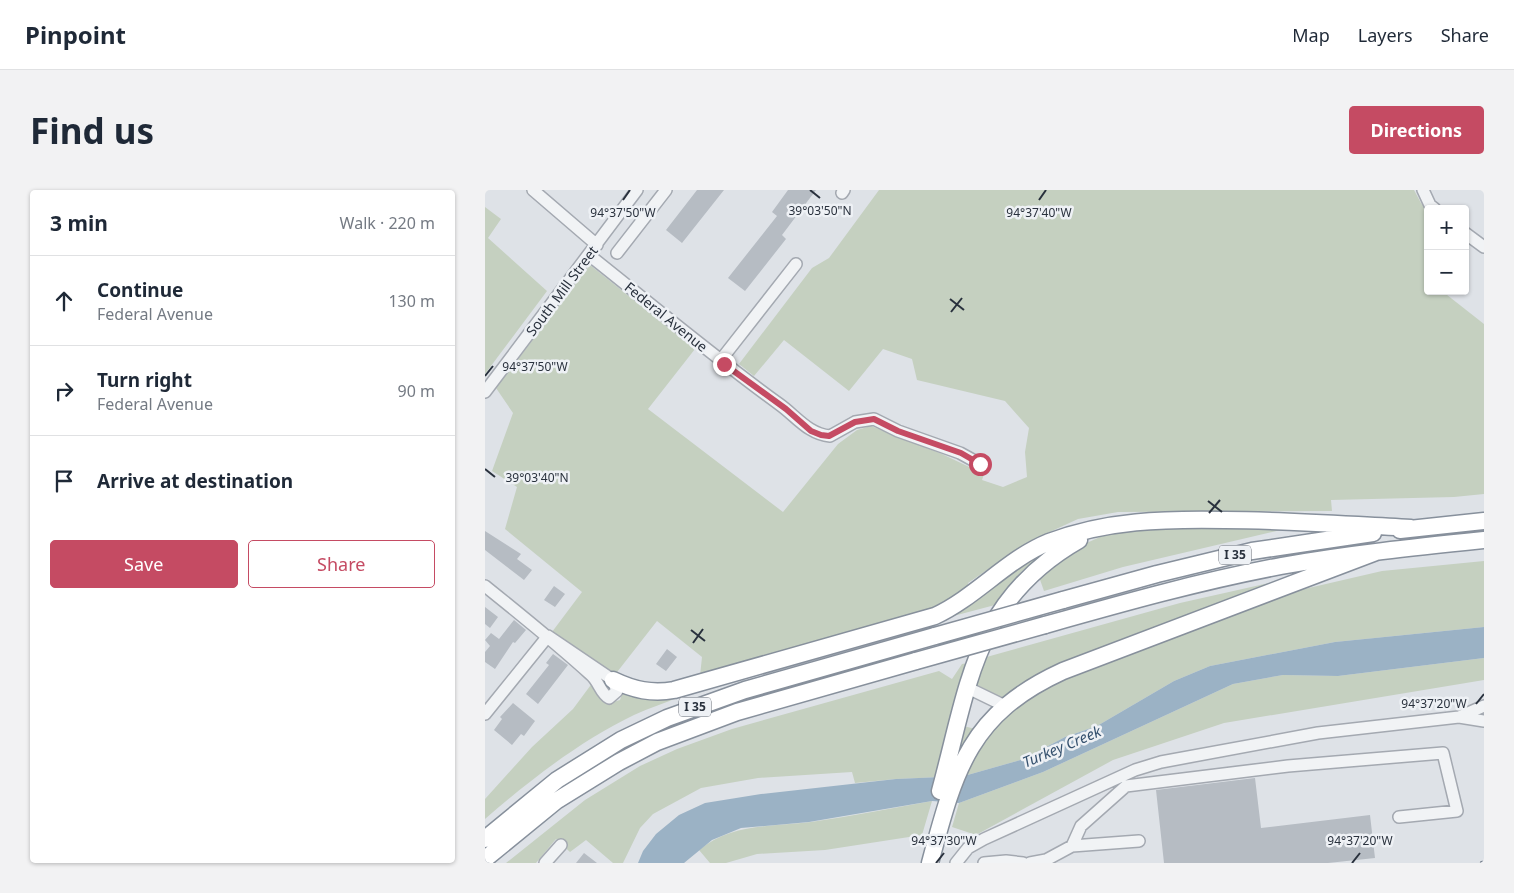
<!DOCTYPE html>
<html lang="en">
<head>
<meta charset="utf-8">
<style>
  body { margin:0; font-family:"Noto Sans",sans-serif; background:#f2f2f3; color:#1f2937 }
  .controls { position:absolute; right:15px; top:15px; display:grid; overflow:hidden; border-radius:5px; box-shadow:0 1px 4px #0004 }
  .controls button { width:45px; height:45px; display:grid; place-items:center; padding:0; border:0; border-bottom:1px solid #e0e1e3; background:#fff; color:#1f2937; font:25px sans-serif }
  .stop { position:absolute; width:15px; height:15px; margin:-11px; border:4px solid #c54b63; border-radius:50%; background:#fff }
  .stop.end { background:#c54b63; border-color:#fff; box-shadow:0 1px 5px #0008 }
  .list { margin:0; padding:0; list-style:none }
  h2 { display:flex; justify-content:space-between; align-items:center; height:65px; margin:0; padding:0 20px; font-size:21px }
  h2 small { font-size:16px; font-weight:400; color:#747a83 }
  .list li { display:grid; grid-template-columns:32px 1fr auto; gap:15px; align-items:center; box-sizing:border-box; height:90px; padding:0 20px; border-top:1px solid #e0e1e3 }
  .list b { display:block; font-size:19px; white-space:nowrap }
  .list p { margin:0; font-size:16px; white-space:nowrap; color:#747a83 }
  .list em { font-size:16px; font-style:normal; color:#747a83 }
  .actions { display:flex; gap:10px; padding:15px 20px }
  .actions a { flex:1; padding:11px 0; border:1px solid #c54b63; border-radius:5px; text-align:center; font-size:18px; color:#c54b63 }
  .actions .main { background:#c54b63; color:#fff }
  .icon { flex:none; width:28px; height:28px; fill:none; stroke:currentColor; stroke-width:2; stroke-linecap:round; stroke-linejoin:round }
  .map { position:relative; flex:none; width:999px; height:673px; overflow:hidden; border-radius:5px }
  header { display:flex; align-items:center; gap:30px; box-sizing:border-box; height:70px; padding:0 25px; background:#fff; border-bottom:1px solid #e0e1e3 }
  header strong { font-size:24px }
  nav { display:flex; gap:28px; margin-inline-start:auto; font-size:18px }
  .intro { display:flex; align-items:center; justify-content:space-between; box-sizing:border-box; height:120px; padding:0 30px }
  h1 { margin:0; font-size:35px }
  .button { padding:12px 22px; border-radius:5px; background:#c54b63; color:#fff; font-size:18px; font-weight:700 }
  main { display:flex; gap:30px; padding:0 30px }
  aside { flex:1; background:#fff; border-radius:5px; box-shadow:0 1px 4px #0004 }
  .map>svg:first-child { display:block }
</style>
</head>
<body>
<header>
<strong>Pinpoint</strong>
<nav><a>Map</a><a>Layers</a><a>Share</a></nav>
</header>
<div class="intro"><h1>Find us</h1><a class="button">Directions</a></div>
<main>
<aside>
<h2>3 min<small>Walk · 220 m</small></h2>
<ul class="list">
<li><svg class="icon" aria-label="ahead" viewBox="0 0 24 24"><path d="M12 20V5M6 11l6-6 6 6"/></svg><div><b>Continue</b><p>Federal Avenue</p></div><em>130 m</em></li>
<li><svg class="icon" aria-label="right" viewBox="0 0 24 24"><path d="M7 20v-9h11M14 6l5 5-5 5"/></svg><div><b>Turn right</b><p>Federal Avenue</p></div><em>90 m</em></li>
<li><svg class="icon" aria-label="arrive" viewBox="0 0 24 24"><path d="M6 21V4h12l-3 4 3 4H6"/></svg><div><b>Arrive at destination</b></div></li>
</ul>
<div class="actions"><a class="main">Save</a><a>Share</a></div>
</aside>
<div class="map">
<svg width="999" height="673" viewBox="0 0 999 673">
  <rect width="100%" height="100%" fill="#dee2e7"/>
  <path fill="#c5d0c0" d="M394,0h535l7,13 7,6v82h14l42,33v170l-30,3 -123,3 1,11 -214,1 -40,7 -50,23 -60,41 1,3 -25,18 -244,72 2,-19 -45,-36 -43,55 -62,-44 30,-40 -77,-63 12,-42 -25,-16 21,-58 -17,-25 94,-123 105,84 -47,60 135,103 55,-68 19,-14 14,-4 71,28 42,20 -2,6 21,7 24,-10 -2,-25 4,-24 -24,-27 -88,-21 -5,-21 -29,-10 -34,42 -65,-51 -30,36 -15,-12 73,-96 17,-10z
    M0,17l16,12 -13,19 59,53 -62,83z
    M795,335l1,5 -158,37 -79,24 -6,-17 33,-24 29,-13 28,-9z
    M562,360l-26,22 -26,33 -53,14 30,-22z
    M999,371v66l-149,15 -125,24 -36,15 -77,45 -32,11 -41,22 -60,17 -68,3 -41,4 -3,-11 -94,6 -57,10 -48,26 -13,14 -17,35h-10l-27,-23 -16,12 -14,-13 -20,24h-30l79,-63 55,-34 37,-17 55,-20 207,-58 13,8 10,-15 6,-1 -17,60 41,10c19,-21 37,-37 63,-51l245,-92 82,-19z
    M784,393l1,5 -266,111 -27,-14 6,-27 197,-55z
    M999,468v22l-260,43 -111,37 -137,75 -24,-8 7,-24 84,-31 190,-88 50,-9 55,1z
    M108,492l8,18 9,3 10,-3 4,-11 57,7c-15,7 -32,12 -47,19 -54,26 -104,65 -149,104v-20l47,-52 41,-38z
    M447,611l-10,34 -97,15 -68,4 -31,9h-16l-11,-13c33,-27 72,-23 112,-28 41,-6 81,-14 121,-21z"/>
  <path fill="#9bb2c5" d="M999,437v31l-146,18 -55,-1 -50,9 -190,88 -84,31 -27,-2 -123,21 -68,6 -29,12 -28,23h-46l5,-12 13,-17 23,-19 26,-12 56,-9 135,-15 68,-3 60,-17 41,-22 32,-11 77,-45 36,-15 125,-24z"/>
  <path fill="#b6bcc3" d="M212,0h27l-42,53 -16,-13z
    M303,0h28l-34,45 4,4 -41,52 -17,-13 49,-62 -5,-4z
    M0,341l36,23 -4,5 15,11 -8,10 -39,-30z
    M69,396l11,8 -10,13 -11,-7z
    M0,417l13,10 -8,11 -5,-4z
    M29,430l12,10 -11,13 -2,-1 -18,27 -10,-7v-10l5,-6 -5,-6 6,-7 8,6z
    M182,459l10,8 -11,14 -10,-7z
    M68,464l15,11 -30,39 -12,-10 23,-29 -3,-2z
    M28,513l22,18 -11,15 -3,-2 -9,11 -18,-15 8,-11 -2,-2z
    M770,588l6,50 109,-13 5,43 -47,5h-164l-8,-73z
    M99,663l13,10h-21z"/>
  <g fill="none" stroke-linecap="round" stroke-linejoin="round">
    <defs>
      <path id="minor" d="M48,0l64,55
        M938,0l7,15 5,4
        M357,3l2,-3
        M980,43l19,14
        M132,63l49,-63
        M104,65c63,50 125,102 190,149 17,12 29,30 51,32l25,-14 19,-3 24,12 62,22 20,11
        M235,171l76,-97
        M0,202l152,-202
        M0,396c36,29 71,57 105,88 9,7 10,19 19,24l8,-7 -4,-11 -65,-44
        M483,498l37,18
        M0,524l63,-78
        M974,527l25,-11
        M587,656l9,-20 45,-40 162,-20 155,-13 14,58 -58,6
        M60,673l16,-18
        M471,673l12,-15 16,-9 151,-69 26,-8 157,-29 141,-16 25,4
        M499,673l22,-2 17,2
        M545,673l16,-3 26,-14 67,-5"/>
      <path id="highway" d="M915,340l84,-9
        M578,410l94,-26 95,-23 121,-18
        M560,435c78,-22 156,-44 236,-59 67,-12 135,-19 203,-26
        M128,490c21,10 39,14 61,10l261,-74c41,-19 72,-57 114,-74 57,-22 116,-23 176,-22 62,0 124,5 186,8
        M455,601c29,-106 34,-191 139,-251
        M0,649l72,-59 64,-40 46,-22 78,-28 190,-54
        M0,669l71,-58 63,-39 38,-20 80,-30 179,-51
        M445,673c25,-93 39,-149 133,-192l313,-119"/>
    </defs>
    <use href="#minor" stroke="#a4a9b1" stroke-width="14"/>
    <use href="#highway" stroke="#87909c" stroke-width="19"/>
    <use href="#minor" stroke="#f1f3f5" stroke-width="11"/>
    <use href="#highway" stroke="#fff" stroke-width="16"/>
    <defs>
      <path id="rail" d="M997,673h2"/>
    </defs>
    <use href="#rail" stroke="#79828f" stroke-width="4.5"/>
    <use href="#rail" stroke="#eef1f5" stroke-width="2.5" stroke-dasharray="8" stroke-linecap="butt"/>
    <defs>
      <path id="highway-bridge" d="M450,446l128,-36
        M431,471l129,-36"/>
    </defs>
    <use href="#highway-bridge" stroke="#87909c" stroke-width="19" stroke-linecap="butt"/>
    <use href="#highway-bridge" stroke="#fff" stroke-width="16"/>
  </g>
  <g fill="none" stroke-linecap="round" stroke-linejoin="round">
    <path stroke="#c54b63" stroke-width="6" d="M239,174l62,45 25,22 10,4 8,1 26,-14 19,-3 24,12 63,22 19,11"/>
  </g>
  <path fill="none" stroke="#29313d" stroke-width="2" d="M325,0l10,8M138,10l7,-10M554,10l7,-10M465,109l14,11M466,122l11,-14M0,186l8,-10M0,279l10,8M723,311l14,11M724,323l11,-13M206,440l14,11M208,453l10,-14M991,514l8,-10M451,673l8,-10M867,673l8,-10"/>
  <g text-anchor="middle" stroke-width="5" stroke-linejoin="round" paint-order="stroke">
    <g fill="#eef1f5" stroke="#646b74" stroke-width="1">
      <rect x="734" y="355.5" width="32" height="19" rx="4"/>
      <rect x="194" y="507.5" width="32" height="19" rx="4"/>
    </g>
    <g font-size="12" font-weight="bold" fill="#29313d">
      <text x="750" y="369">I 35</text>
      <text x="210" y="521">I 35</text>
    </g>
    <g font-size="14" fill="#29313d" stroke="#eef1f5">
      <text transform="translate(77 101) rotate(-53)" y="5">South Mill Street</text>
      <text transform="translate(181 127) rotate(39)" y="5">Federal Avenue</text>
    </g>
    <g font-size="15" font-style="italic" fill="#35516e" stroke="#eef1f5">
      <text transform="translate(577 557) rotate(-23)" y="5">Turkey Creek</text>
    </g>
  </g>
  <g font-size="12" text-anchor="middle" fill="#29313d" stroke="#eef1f5" stroke-width="5" stroke-linejoin="round" paint-order="stroke">
    <text x="335" y="25">39°03'50"N</text>
    <text x="138" y="27">94°37'50"W</text>
    <text x="554" y="27">94°37'40"W</text>
    <text x="50" y="181">94°37'50"W</text>
    <text x="52" y="292">39°03'40"N</text>
    <text x="949" y="518">94°37'20"W</text>
    <text x="459" y="655">94°37'30"W</text>
    <text x="875" y="655">94°37'20"W</text>
  </g>
</svg>
<div class="controls">
<button>+</button>
<button>−</button>
</div>
<div class="stop" style="left:495px;top:274px"></div>
<div class="stop end" style="left:239px;top:174px"></div>
</div>
</main>
</body>
</html>
